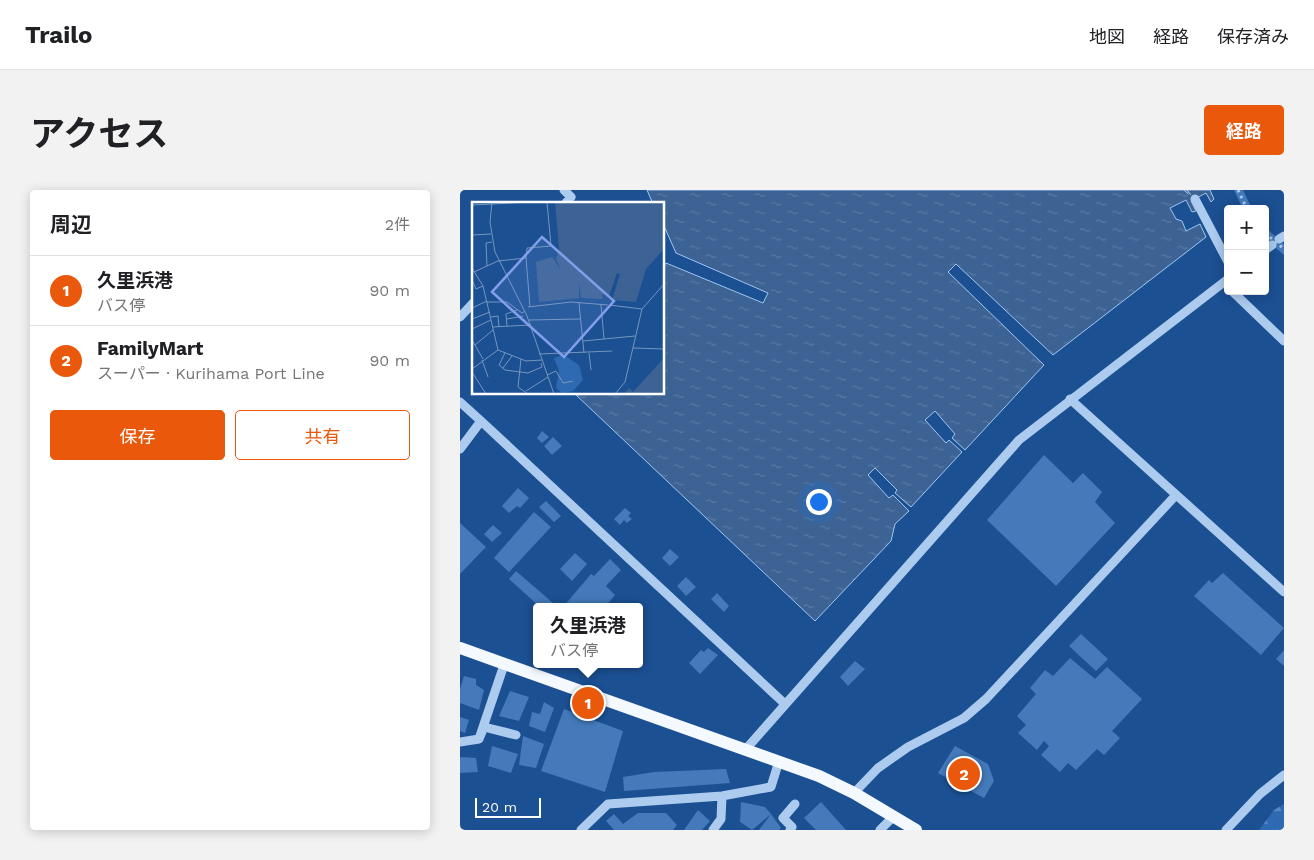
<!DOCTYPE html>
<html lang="ja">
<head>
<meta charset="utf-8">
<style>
  body { margin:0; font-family:"Work Sans","Noto Sans JP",sans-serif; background:#f2f2f2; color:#202124 }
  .controls { position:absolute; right:15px; top:15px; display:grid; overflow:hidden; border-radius:5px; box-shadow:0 2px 12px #0003 }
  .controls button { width:45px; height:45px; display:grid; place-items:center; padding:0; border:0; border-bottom:1px solid #e0e0e0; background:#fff; color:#202124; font:25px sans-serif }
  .scale { position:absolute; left:15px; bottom:12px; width:66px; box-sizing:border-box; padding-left:5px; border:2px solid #fff; border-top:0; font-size:14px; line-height:18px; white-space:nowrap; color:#fff; -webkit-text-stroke:4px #1b5093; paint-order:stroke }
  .you { position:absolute; left:358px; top:311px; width:18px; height:18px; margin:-12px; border:4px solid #fff; border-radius:50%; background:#1a73e8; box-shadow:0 0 0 8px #1a73e833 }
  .badge { display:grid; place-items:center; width:32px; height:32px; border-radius:50%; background:#ea580c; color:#fff; font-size:16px; font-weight:700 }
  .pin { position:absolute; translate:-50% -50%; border:2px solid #fff; box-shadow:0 1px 5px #0006 }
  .popup { position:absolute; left:73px; top:413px; width:110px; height:65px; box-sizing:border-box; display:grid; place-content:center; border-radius:5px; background:#fff; filter:drop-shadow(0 1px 4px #0005); font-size:16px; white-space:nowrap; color:#757577 }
  .popup b { font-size:19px; color:#202124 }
  .popup::after { content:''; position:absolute; left:50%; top:100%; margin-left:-10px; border:10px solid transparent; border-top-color:#fff }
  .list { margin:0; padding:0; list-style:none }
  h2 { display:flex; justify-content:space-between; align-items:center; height:65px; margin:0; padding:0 20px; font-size:21px }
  h2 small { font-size:16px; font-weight:400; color:#757577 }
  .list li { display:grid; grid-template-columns:32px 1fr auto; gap:15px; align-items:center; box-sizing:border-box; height:70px; padding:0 20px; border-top:1px solid #e0e0e0 }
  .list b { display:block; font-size:19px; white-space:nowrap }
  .list p { margin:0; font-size:16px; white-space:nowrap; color:#757577 }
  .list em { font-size:16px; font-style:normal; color:#757577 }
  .actions { display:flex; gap:10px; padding:15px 20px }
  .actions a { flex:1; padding:11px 0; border:1px solid #ea580c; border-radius:5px; text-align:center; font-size:18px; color:#ea580c }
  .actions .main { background:#ea580c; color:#fff }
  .map { position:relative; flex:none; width:824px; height:640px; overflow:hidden; border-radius:5px }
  header { display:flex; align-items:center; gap:30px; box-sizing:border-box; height:70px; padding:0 25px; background:#fff; border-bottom:1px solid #e0e0e0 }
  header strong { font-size:24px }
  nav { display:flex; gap:28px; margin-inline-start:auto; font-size:18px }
  .intro { display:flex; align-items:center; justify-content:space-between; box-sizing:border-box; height:120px; padding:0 30px }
  h1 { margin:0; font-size:35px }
  .button { padding:12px 22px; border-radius:5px; background:#ea580c; color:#fff; font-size:18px; font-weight:700 }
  main { display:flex; gap:30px; padding:0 30px }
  aside { flex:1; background:#fff; border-radius:5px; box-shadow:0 2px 12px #0003 }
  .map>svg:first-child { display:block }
</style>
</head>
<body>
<header>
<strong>Trailo</strong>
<nav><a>地図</a><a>経路</a><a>保存済み</a></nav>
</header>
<div class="intro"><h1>アクセス</h1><a class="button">経路</a></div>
<main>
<aside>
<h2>周辺<small>2件</small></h2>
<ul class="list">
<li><span class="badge">1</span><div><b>久里浜港</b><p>バス停</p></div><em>90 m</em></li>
<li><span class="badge">2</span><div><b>FamilyMart</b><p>スーパー · Kurihama Port Line</p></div><em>90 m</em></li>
</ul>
<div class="actions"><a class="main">保存</a><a>共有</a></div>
</aside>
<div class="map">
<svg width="824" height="640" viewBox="0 0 824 640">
  <defs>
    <pattern id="forest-firs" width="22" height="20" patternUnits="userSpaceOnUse" patternTransform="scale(1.25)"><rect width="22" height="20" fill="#2e6ab1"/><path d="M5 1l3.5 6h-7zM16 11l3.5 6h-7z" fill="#5888c1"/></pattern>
    <pattern id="water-ripples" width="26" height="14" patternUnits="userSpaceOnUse" patternTransform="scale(1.25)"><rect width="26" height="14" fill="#3d6394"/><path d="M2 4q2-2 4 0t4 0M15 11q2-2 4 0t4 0" fill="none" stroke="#5a7aa4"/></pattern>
  </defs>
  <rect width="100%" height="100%" fill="#1b5093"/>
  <path fill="url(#forest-firs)" d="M824,614v26h-25l15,-20z"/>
  <path fill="url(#water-ripples)" stroke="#9fc6f1" d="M187,0h563l4,9 -3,3 -5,-9 -15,8 5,10 -4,1 -6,-12 -16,8 6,11 6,2 4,10 14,-7 6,13 -153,118 -97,-91 -8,8 96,93 -79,85 -13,-12 3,-4 -20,-23 -10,9 21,23 3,-3 13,12 -51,55 -16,-14 2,-3 -22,-22 -7,7 21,23 4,-3 16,16 -14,13 -4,17 -76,80 -240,-227h89v-128l2,-3 97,40 5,-10 -92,-40 -12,-27v-22h-11z"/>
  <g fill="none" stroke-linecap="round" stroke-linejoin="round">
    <path stroke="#b8d5f6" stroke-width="1" stroke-dasharray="6 5" stroke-linecap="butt" d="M724,0l8,7
      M727,0l4,5"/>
  </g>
  <path fill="#4479ba" d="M774,0h9l9,19h-9z
    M805,37l19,17v11l-19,-16z
    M82,241l7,6 -7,6 -5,-5z
    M93,247l9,9 -10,9 -8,-9z
    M584,265l29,28 10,-10 19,19 -7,10 20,21 -59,63 -69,-66z
    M58,298l11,10 -9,10 -3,-2 -8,7 -7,-7z
    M86,311l15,15 -7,6 -15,-15z
    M165,318l6,5 -3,3 4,3 -5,4 -3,-3 -4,5 -6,-6z
    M74,322l17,15 -42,45 -15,-14z
    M0,333l26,24 -26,27z
    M33,335l9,8 -10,9 -8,-8z
    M210,359l9,8 -9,9 -8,-8z
    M115,363l12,11 -15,17 -12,-12z
    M150,369l11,11 -15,16 9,9 -10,12h-42l28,-33 3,2z
    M56,381l37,32 -3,4h-10l-31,-28z
    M763,383l61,55 -23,27 -67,-59 15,-16 3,3z
    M226,387l10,10 -10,9 -9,-10z
    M257,403l12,13 -5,6 -13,-13z
    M621,444l27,25 -12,12 -27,-25z
    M248,458l10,7 -18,19 -11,-11 12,-13 3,2z
    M824,460v16l-8,-7z
    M610,468l25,21 12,-12 35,32 -30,32 8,7 -16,17 -7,-6 -21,21 -8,-7 -8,9 -19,-17 8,-9 -5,-5 -7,9 -19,-17 8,-8 -9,-9 19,-22 -6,-6 15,-18 8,6z
    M395,471l10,8 -17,17 -8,-9z
    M4,486l12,3v6l8,5 -5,20 -19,-7v-14z
    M50,501l19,6 -10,24 -20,-5z
    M84,512l10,6 -9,24 -16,-6 3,-14 8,2z
    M104,519l59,22 -18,61 -64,-21z
    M0,527l9,3 -4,13 -5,-2z
    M63,546l21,8 -8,24 -17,-3z
    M32,556l26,8 -7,19 -23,-7z
    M495,556l33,18 6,17 -10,17 -46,-25z
    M0,567l16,1 2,14 -18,1z
    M266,579l4,14 -106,8 -1,-14 31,-5z
    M281,612l24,5 6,7 -19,16 -12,-8z
    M361,612l25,28h-30l-12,-12z
    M238,620l12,11 -8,9h-18z
    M178,623h28l11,12 -4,5h-59l-8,-9 8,-7 9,10z
    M311,624l10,14 -2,2h-20z"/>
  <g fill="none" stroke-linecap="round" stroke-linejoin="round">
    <path stroke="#accbef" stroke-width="3" stroke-dasharray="2.5 4" stroke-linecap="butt" d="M778,0l9,19"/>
    <path stroke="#accbef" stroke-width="9" d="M104,0l7,7 -6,7
      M735,9l33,63
      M819,49l5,-3
      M805,60l7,-5
      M772,101l52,50
      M0,127l14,-15
      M610,209l214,193
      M0,212l21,19
      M0,259l21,-28 304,283
      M19,549l25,-74
      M0,552l19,-3 5,-12 32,8
      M286,559l273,-309 209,-161
      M394,603l24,-25 30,-21 56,-29 22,-19 190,-204
      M121,640l27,-26 114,-8 49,-9 8,-26
      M253,640l8,-11 1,-23
      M330,640l2,-3 -9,-9 12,-14
      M420,640l14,-14
      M766,640l34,-36 24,-19"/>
    <path stroke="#f4f8ff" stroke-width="12" d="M0,458l359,128 35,17 62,37"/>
    <path stroke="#accbef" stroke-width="3" stroke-dasharray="2.5 4" stroke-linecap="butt" d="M805,43l19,16"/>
  </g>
  <g transform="translate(12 12)">
    <rect width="192" height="192" fill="#1b5093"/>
    <path d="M92,153l15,10 4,15 -10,11 -11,2 -6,-5 3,-17 -5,-13z" fill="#2e6ab1"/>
    <path d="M83,0h109v47l-18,20 -10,33 -24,-2 8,-26 -3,-1 -8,23 -7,-2 1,5 -22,-1 -2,-16v16l-40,4 -3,-40 16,-5 9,13 -5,-11 3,-10zM192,156v36h-40l5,-6 4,4z" fill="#3d6394"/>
    <path fill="none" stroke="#3d6394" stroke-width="2.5" d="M133,80l-2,-37 25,-43M133,87l-5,-45 23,-42M133,92l1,-47 27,-45"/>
    <path fill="none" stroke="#7696be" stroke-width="1" d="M20,0l-2,20 5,30 32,64 27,78M0,3l61,-3M0,33l19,-1M54,56l1,-10 24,-2 -4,-44M15,64l-1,-23 6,-1M0,66l11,18 15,64 28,11 16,-1M2,70l24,-11 28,-3 4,49M0,78l4,9 7,-3M15,100h20l15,11 3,-2M107,101l5,50M129,103l3,34M137,103l33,4M56,105l43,-5 37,3M0,106l15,-7M19,115l7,-1 1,11M0,117l18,-7M35,117l16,-3M57,118l51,-1M35,124l-1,-12 11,-4M20,125l39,-2M0,127l19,-9M0,138l11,19M111,139l52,-5M3,143l18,-15M161,146l32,1M33,151l-6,12 6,5 23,3 14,-6 -1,-4M117,151l2,17M67,152l73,-3M49,157l-3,28 10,7M10,158l6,17M31,166l9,-12M0,167l26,-19M0,170l14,22M75,173l9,-4 7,12 10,-2M54,189l22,-14M143,192l10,-12 17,-73 23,-26"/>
    <path fill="#839eea" fill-opacity="0.15" stroke="#839eea" stroke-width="2.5" d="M70,35l72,64 -50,56 -72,-65z"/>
    <rect width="192" height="192" fill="none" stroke="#fff" stroke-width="2.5"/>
  </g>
</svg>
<div class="controls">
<button>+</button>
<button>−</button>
</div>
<div class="scale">20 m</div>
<div class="you"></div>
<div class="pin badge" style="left:128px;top:513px">1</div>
<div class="popup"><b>久里浜港</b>バス停</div>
<div class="pin badge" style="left:504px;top:584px">2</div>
</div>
</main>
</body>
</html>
